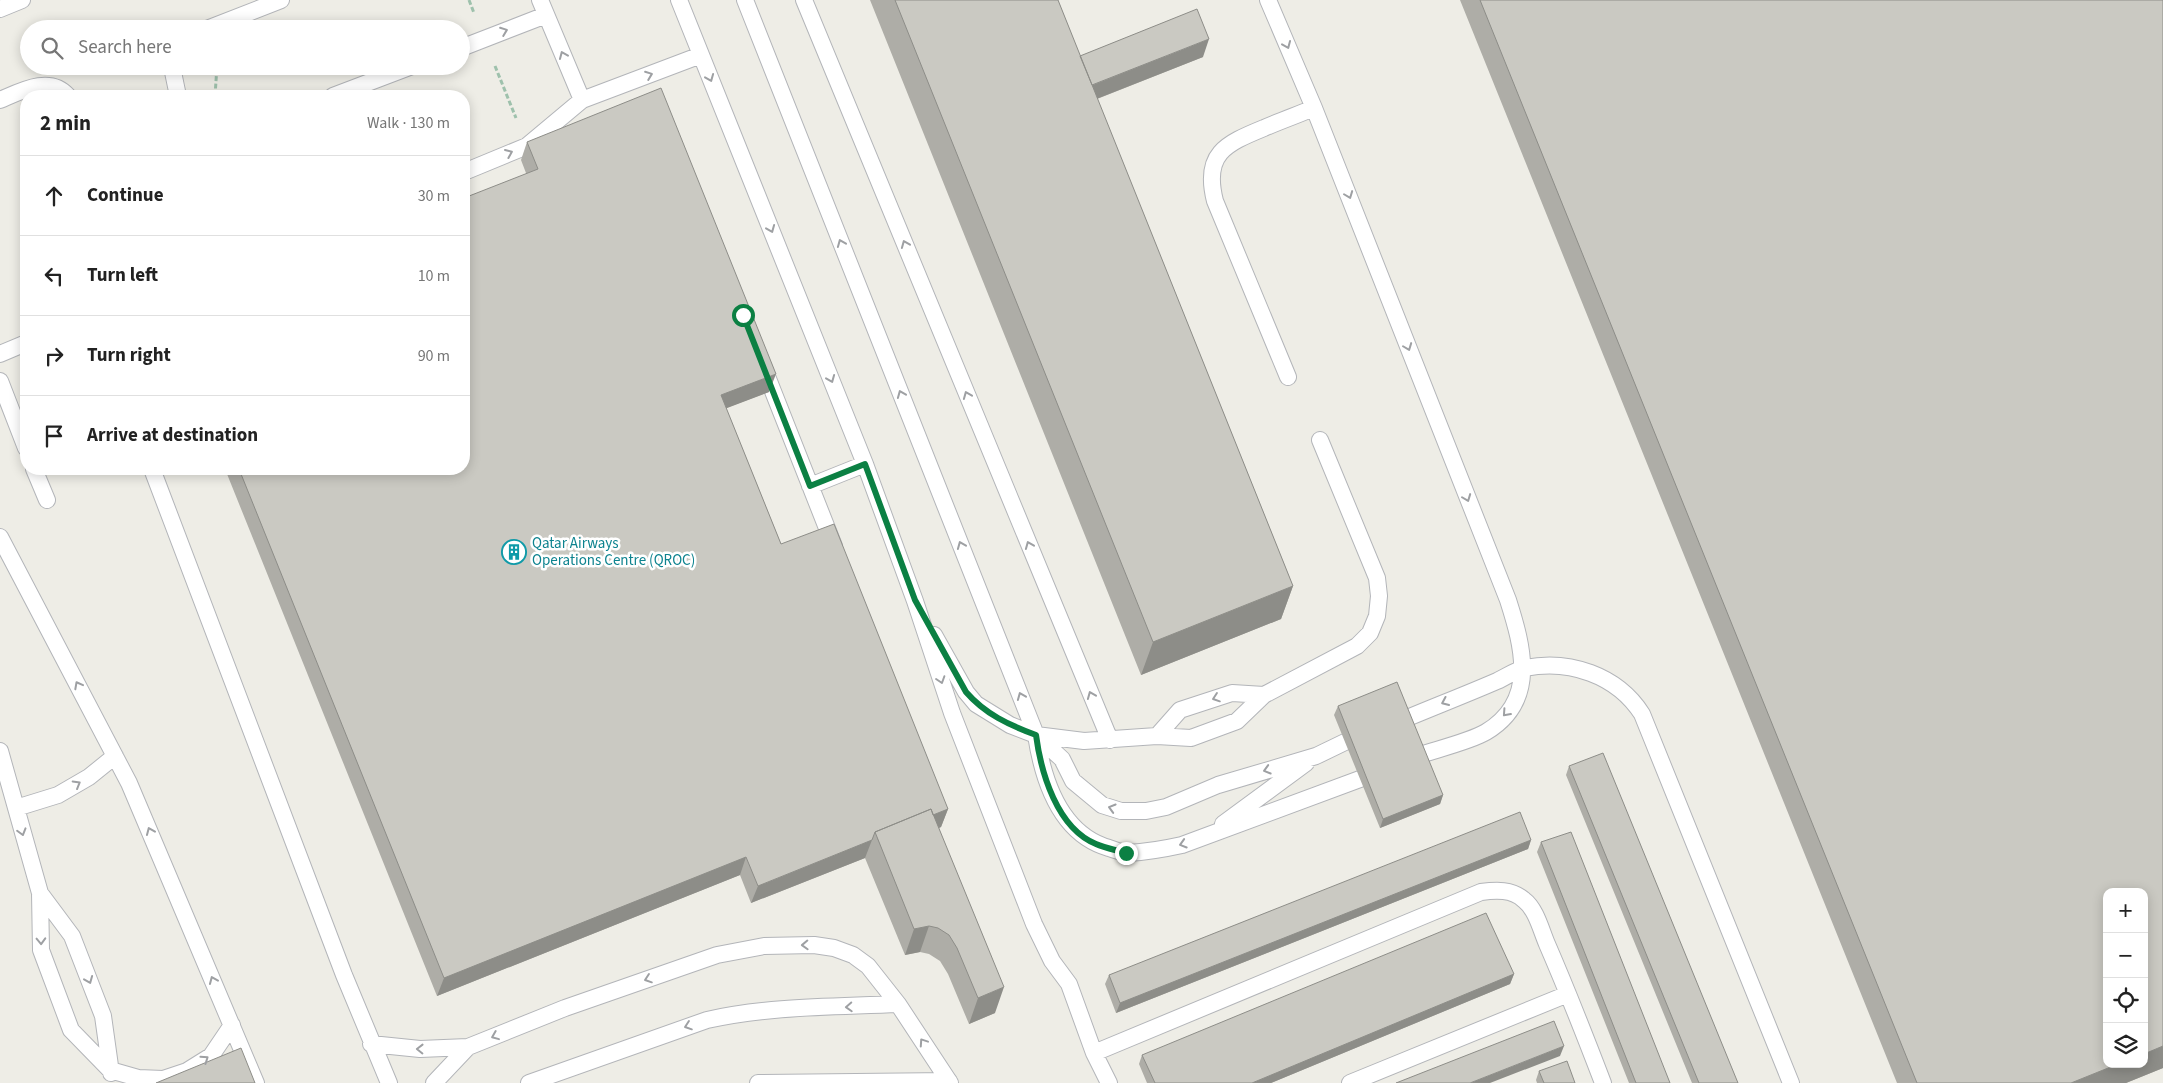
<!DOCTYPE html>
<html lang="en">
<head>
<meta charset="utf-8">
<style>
  body { margin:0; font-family:"Source Sans 3",sans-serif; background:#f2f2f2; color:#222 }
  .controls { position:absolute; right:15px; bottom:15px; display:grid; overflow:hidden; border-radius:10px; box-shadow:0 2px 12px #0003 }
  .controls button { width:45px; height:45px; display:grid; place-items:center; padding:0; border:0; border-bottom:1px solid #e0e0e0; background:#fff; color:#222; font:25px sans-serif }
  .stop { position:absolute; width:15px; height:15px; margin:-11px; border:4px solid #0b8043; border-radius:50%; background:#fff }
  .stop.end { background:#0b8043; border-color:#fff; box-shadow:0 1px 5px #0008 }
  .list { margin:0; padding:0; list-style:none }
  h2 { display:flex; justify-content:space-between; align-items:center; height:65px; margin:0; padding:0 20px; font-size:21px }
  h2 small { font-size:16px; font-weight:400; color:#767676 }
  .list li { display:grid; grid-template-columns:32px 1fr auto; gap:15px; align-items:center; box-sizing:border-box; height:80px; padding:0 20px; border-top:1px solid #e0e0e0 }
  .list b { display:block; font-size:19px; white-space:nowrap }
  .list em { font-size:16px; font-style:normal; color:#767676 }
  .icon { flex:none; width:28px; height:28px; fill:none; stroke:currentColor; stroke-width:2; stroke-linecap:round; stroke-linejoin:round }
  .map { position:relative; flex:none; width:2163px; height:1083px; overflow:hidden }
  .search { position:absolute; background:#fff; box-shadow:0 2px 12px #0003; left:20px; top:20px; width:450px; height:55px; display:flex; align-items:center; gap:12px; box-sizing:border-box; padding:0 18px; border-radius:28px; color:#767676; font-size:19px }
  .panel { position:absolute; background:#fff; box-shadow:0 2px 12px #0003; left:20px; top:90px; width:450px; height:385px; border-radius:20px }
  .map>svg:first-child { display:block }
</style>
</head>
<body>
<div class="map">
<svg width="2163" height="1083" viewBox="0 0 2163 1083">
  <rect width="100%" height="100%" fill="#eeede6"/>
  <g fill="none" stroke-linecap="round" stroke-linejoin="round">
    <defs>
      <path id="service" d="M540,0l42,100
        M679,0l186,464 50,137 37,112 82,211 18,37 17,23 25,69 15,30
        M745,0l291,735c7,46 24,99 73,113 6,2 13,5 19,5 18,-1 36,-4 54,-8l178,-66
        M804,0l306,740
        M1268,0l46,108 194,492c15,47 30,101 -22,132 -15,9 -48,17 -66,23
        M0,9l22,-9
        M207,29l74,-29
        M461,48l85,-33
        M175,66l-2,6 5,24
        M333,96l79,-30
        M0,100c21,-9 50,-25 68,-4
        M464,172l63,-26 55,-46 119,-45
        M0,354l26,-11
        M763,366l71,180
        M1288,377l-73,-176c-12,-47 10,-57 49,-73 16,-7 33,-13 50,-20
        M0,381l26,67
        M34,469l13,31
        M152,469l192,506 45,108
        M810,486l55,-22
        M0,537l129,246 127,300
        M934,635l32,57 10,12 34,21 26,10 48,6 73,-5 34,2 46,-17 27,-26 93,-49 13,-13 7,-17 2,-20 -2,-18 -57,-138
        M1405,719c31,-13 62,-25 92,-38 9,-4 18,-11 28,-13 44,-9 92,7 117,46l149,369
        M1036,735l26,24 11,22 29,24 19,6h25l20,-4 52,-22 98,-29 29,-14
        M1157,736l23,-26 52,-17 32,2
        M0,751l40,142 1,57 30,80 39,40 28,8 25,1 24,-8 24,-15 21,-31
        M16,808l42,-13 31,-18 26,-21
        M1223,824l83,-61
        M40,893l32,43 31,80 8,57
        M371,1044l49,5 48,-2
        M1094,1053l387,-161c15,-2 31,-3 43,8 12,9 17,30 23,44 20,46 38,92 56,139
        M434,1083l34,-36 97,-39 152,-53 47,-9 50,-1 20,3 19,7 15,11 30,38 52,79
        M529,1083l178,-63c62,-14 127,-13 191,-16
        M758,1083l191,-2
        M1350,1083l218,-89"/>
    </defs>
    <use href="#service" stroke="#b3b5b9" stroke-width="18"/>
    <path stroke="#9ec1ac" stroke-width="3" stroke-dasharray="5 2.5" stroke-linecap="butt" d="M469,0l5,13
      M495,66l21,52
      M215,96l2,-30"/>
    <use href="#service" stroke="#fff" stroke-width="16"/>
  </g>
  <path fill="#aeada7" d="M870,0h188l22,56 123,1 -106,42 196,487 -12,33 -140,56z
    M1460,0h703v1068l-37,15h-229z
    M527,142l242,250 -43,16 55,136 167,265 -7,18 -2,1 56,185 -26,11 -21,-50 -8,-13 -11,-7 -9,-2 -15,3 -40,-97 -114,45 -11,-28 -303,121 -212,-527h239l62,-296 -5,-13z
    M1338,706l105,89 -3,9 -60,24 -46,-113z
    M1569,766l169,317h-46l-126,-308z
    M1531,840l-3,9 -412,164 -11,-29 4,-9z
    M1541,842l129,241h-41l-92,-231z
    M1514,974l-4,10 -239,99h-124l-8,-19 3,-9z
    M1539,1071l36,12h-38l-1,-3z"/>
  <path fill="#8d8d88" d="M1209,39l-6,18 -127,50 7,-18z
    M776,374l-7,18 -55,21 7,-18z
    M1293,586l-12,33 -140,56 12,-33z
    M1443,795l-3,9 -60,24 3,-9z
    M948,809l-7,18 -58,24 -6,-13z
    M872,840l-7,18 -114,45 7,-17z
    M1531,840l-3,9 -412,164 4,-10z
    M746,857l-6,18 -303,121 7,-18z
    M929,926l-9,26 -15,3 9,-26z
    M1514,974l-4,10 -239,99h-19z
    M1004,987l-9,26 -26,11 9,-26z
    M1564,1046l-4,10 -70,27h-20z
    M2163,1046v22l-37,15h-55l47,-19h26v-10z"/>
  <path fill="#cac9c2" stroke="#8d8d88" d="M895,0h163l235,586 -140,56z
    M1480,0h683v1046l-19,8v-162h-37v172h11l-47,19h-154z
    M1197,9l12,30 -117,46 -12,-29z
    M661,88l115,286 -55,21 60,149 53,-20 114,285 -15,6 -2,-6 -56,23 -3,8 -114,46 -12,-29 -302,121 -205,-509h225v-271l74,-29 -11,-27z
    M1397,682l46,113 -60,24 -45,-113z
    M1603,753l135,330h-39l-130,-317z
    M931,809l73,178 -26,11 -21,-50 -8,-13 -11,-7 -9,-2 -15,3 -39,-97z
    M1520,812l11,28 -411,163 -11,-28z
    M1571,832l99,251h-34l-95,-241z
    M1486,913l28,61 -262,109h-97l-13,-28z
    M1554,1021l10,25 -94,37h-74z
    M241,1048l14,35h-99z
    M1567,1061l8,22h-31l-5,-12z"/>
  <defs><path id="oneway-chevron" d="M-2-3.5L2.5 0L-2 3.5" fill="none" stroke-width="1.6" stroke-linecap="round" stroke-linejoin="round" transform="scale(1.25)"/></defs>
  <g stroke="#9ea0a3">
    <use href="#oneway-chevron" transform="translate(504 31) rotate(-21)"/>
    <use href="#oneway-chevron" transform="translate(1287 45) rotate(67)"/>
    <use href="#oneway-chevron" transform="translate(563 55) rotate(-113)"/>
    <use href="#oneway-chevron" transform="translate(649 75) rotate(-21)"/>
    <use href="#oneway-chevron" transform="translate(710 78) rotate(68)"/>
    <use href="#oneway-chevron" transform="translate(509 153) rotate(-23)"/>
    <use href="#oneway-chevron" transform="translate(1349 195) rotate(69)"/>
    <use href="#oneway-chevron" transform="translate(771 229) rotate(68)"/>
    <use href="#oneway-chevron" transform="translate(841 243) rotate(-112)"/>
    <use href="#oneway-chevron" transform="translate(905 244) rotate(-112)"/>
    <use href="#oneway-chevron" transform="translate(1408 347) rotate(69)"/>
    <use href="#oneway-chevron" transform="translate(831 379) rotate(68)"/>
    <use href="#oneway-chevron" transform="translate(901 394) rotate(-112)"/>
    <use href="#oneway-chevron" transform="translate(967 395) rotate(-112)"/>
    <use href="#oneway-chevron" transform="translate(1467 498) rotate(69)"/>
    <use href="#oneway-chevron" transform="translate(961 545) rotate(-112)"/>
    <use href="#oneway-chevron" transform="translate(1029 545) rotate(-112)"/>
    <use href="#oneway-chevron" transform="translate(941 680) rotate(72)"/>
    <use href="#oneway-chevron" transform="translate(78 685) rotate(-118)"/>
    <use href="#oneway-chevron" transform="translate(1091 695) rotate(-112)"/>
    <use href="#oneway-chevron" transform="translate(1021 696) rotate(-112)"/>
    <use href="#oneway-chevron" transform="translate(1216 698) rotate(161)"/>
    <use href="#oneway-chevron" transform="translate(1445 702) rotate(156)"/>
    <use href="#oneway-chevron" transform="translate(1506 713) rotate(132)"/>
    <use href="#oneway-chevron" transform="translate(1267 770) rotate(164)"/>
    <use href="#oneway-chevron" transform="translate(77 784) rotate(-30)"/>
    <use href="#oneway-chevron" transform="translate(1112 808) rotate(-164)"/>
    <use href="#oneway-chevron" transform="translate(150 831) rotate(-113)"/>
    <use href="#oneway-chevron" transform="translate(22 832) rotate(74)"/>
    <use href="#oneway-chevron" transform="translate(1183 844) rotate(163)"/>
    <use href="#oneway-chevron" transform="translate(41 941) rotate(88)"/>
    <use href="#oneway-chevron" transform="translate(805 945) rotate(178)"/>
    <use href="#oneway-chevron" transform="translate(648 979) rotate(161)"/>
    <use href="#oneway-chevron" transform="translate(89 980) rotate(68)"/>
    <use href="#oneway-chevron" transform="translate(213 980) rotate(-113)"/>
    <use href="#oneway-chevron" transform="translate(849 1007) rotate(177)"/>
    <use href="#oneway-chevron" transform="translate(688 1026) rotate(161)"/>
    <use href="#oneway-chevron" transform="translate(495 1036) rotate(158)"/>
    <use href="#oneway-chevron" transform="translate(923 1042) rotate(-124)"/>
    <use href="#oneway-chevron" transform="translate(420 1049) rotate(-179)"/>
    <use href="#oneway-chevron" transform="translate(205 1059) rotate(-35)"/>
  </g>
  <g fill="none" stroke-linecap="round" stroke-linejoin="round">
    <path stroke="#0b8043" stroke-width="6" d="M743,315l67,171 55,-22 50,136 51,92c19,22 43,33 70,43 5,38 21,93 60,109 9,4 20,6 30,9"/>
  </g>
  <defs>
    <symbol id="building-ring" viewBox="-11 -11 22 22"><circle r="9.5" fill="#fff" stroke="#0f9aa8" stroke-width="1.5"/><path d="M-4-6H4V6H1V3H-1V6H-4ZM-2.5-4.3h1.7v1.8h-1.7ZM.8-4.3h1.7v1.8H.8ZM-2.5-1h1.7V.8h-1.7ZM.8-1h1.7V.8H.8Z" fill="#0f9aa8"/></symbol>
  </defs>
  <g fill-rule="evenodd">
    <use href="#building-ring" x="500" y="538" width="28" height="28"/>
  </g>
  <g text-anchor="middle" stroke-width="5" stroke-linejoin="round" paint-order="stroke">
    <g font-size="15" fill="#0d838f" stroke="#fff" text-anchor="start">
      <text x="532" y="548">Qatar Airways<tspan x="532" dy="17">Operations Centre (QROC)</tspan></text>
    </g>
  </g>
</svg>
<div class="controls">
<button>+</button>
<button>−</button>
<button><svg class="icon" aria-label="locate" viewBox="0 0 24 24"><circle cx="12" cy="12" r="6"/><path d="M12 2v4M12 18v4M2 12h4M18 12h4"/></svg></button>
<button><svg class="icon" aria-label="layers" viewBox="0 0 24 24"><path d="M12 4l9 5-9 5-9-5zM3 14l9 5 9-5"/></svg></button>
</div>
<div class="stop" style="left:743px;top:315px"></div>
<div class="stop end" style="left:1126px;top:853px"></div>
<div class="search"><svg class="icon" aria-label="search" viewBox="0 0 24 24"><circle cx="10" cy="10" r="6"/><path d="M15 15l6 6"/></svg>Search here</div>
<section class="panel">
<h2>2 min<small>Walk · 130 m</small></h2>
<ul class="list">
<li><svg class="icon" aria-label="ahead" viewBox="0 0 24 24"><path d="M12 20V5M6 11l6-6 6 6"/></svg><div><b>Continue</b></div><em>30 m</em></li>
<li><svg class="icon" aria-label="left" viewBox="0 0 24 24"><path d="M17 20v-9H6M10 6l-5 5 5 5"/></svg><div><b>Turn left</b></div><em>10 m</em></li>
<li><svg class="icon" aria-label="right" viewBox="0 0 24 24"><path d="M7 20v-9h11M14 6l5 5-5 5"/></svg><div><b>Turn right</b></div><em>90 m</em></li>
<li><svg class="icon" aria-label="arrive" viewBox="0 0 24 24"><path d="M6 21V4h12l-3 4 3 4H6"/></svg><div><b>Arrive at destination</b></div></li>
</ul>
</section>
</div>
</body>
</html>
